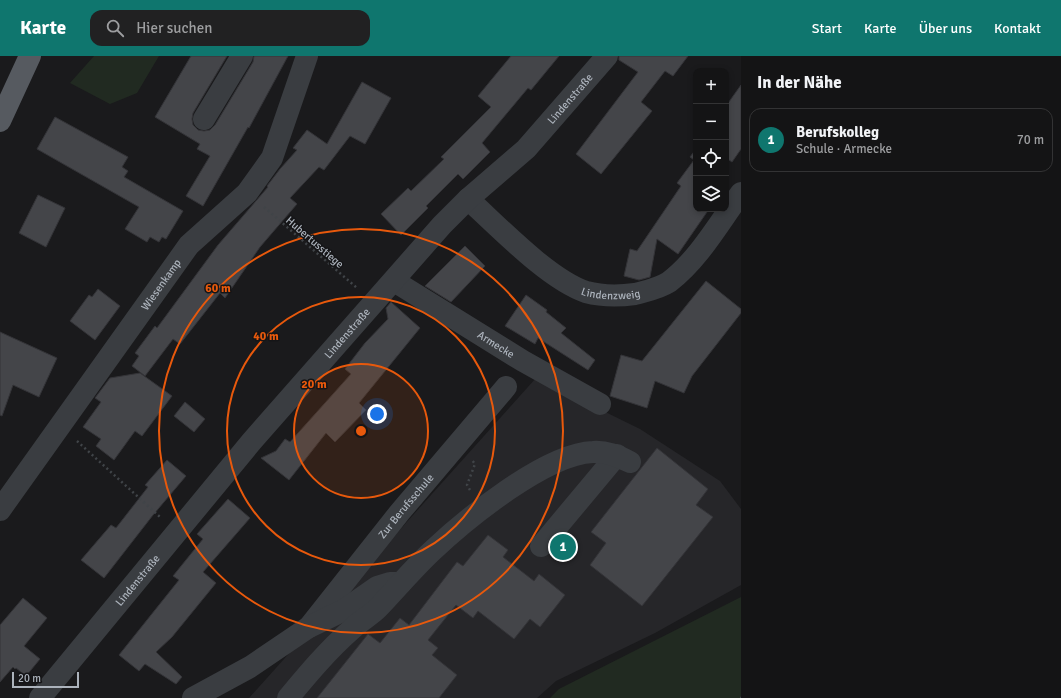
<!DOCTYPE html>
<html lang="de">
<head>
<meta charset="utf-8">
<style>
  body { margin:0; font-family:Signika,sans-serif; background:#212122; color:#f1f3f6 }
  .controls { position:absolute; right:12px; top:12px; display:grid; overflow:hidden; border-radius:8px; box-shadow:0 2px 6px #0003 }
  .controls button { width:36px; height:36px; display:grid; place-items:center; padding:0; border:0; border-bottom:1px solid #333334; background:#141415; color:#f1f3f6; font:20px sans-serif }
  .scale { position:absolute; left:12px; bottom:10px; width:67px; box-sizing:border-box; padding-left:4px; border:2px solid #acb3bc; border-top:0; font-size:11px; line-height:14px; white-space:nowrap; color:#acb3bc; -webkit-text-stroke:3px #151517; paint-order:stroke }
  .you { position:absolute; left:377px; top:358px; width:14px; height:14px; margin:-10px; border:3px solid #fff; border-radius:50%; background:#1a73e8; box-shadow:0 0 0 6px #1a73e833 }
  .badge { display:grid; place-items:center; width:26px; height:26px; border-radius:50%; background:#0f766e; color:#fff; font-size:13px; font-weight:700 }
  .pin { position:absolute; translate:-50% -50%; border:2px solid #fff; box-shadow:0 1px 4px #0006 }
  .list { margin:0; padding:0; list-style:none }
  h2 { display:flex; justify-content:space-between; align-items:center; height:52px; margin:0; padding:0 16px; font-size:17px }
  h2 small { font-size:13px; font-weight:400; color:#9d9ea0 }
  .list li { display:grid; grid-template-columns:26px 1fr auto; gap:12px; align-items:center; box-sizing:border-box; height:64px; margin:0 8px 8px; padding:0 8px; border:1px solid #333334; border-radius:12px }
  .list b { display:block; font-size:15px; white-space:nowrap }
  .list p { margin:0; font-size:13px; white-space:nowrap; color:#9d9ea0 }
  .list em { font-size:13px; font-style:normal; color:#9d9ea0 }
  .icon { flex:none; width:22px; height:22px; fill:none; stroke:currentColor; stroke-width:2; stroke-linecap:round; stroke-linejoin:round }
  .map { position:relative; flex:none; width:741px; height:642px; overflow:hidden }
  header { display:flex; align-items:center; gap:24px; box-sizing:border-box; height:56px; padding:0 20px; background:#0f766e; color:#fff }
  header strong { font-size:19px }
  nav { display:flex; gap:22px; margin-inline-start:auto; font-size:14px }
  .search { width:280px; height:36px; background:#212122; display:flex; align-items:center; gap:10px; box-sizing:border-box; padding:0 14px; border-radius:12px; color:#9d9ea0; font-size:15px }
  main { display:flex }
  aside { flex:1; background:#141415 }
  .map>svg:first-child { display:block }
</style>
</head>
<body>
<header>
<strong>Karte</strong>
<div class="search"><svg class="icon" aria-label="search" viewBox="0 0 24 24"><circle cx="10" cy="10" r="6"/><path d="M15 15l6 6"/></svg>Hier suchen</div>
<nav><a>Start</a><a>Karte</a><a>Über uns</a><a>Kontakt</a></nav>
</header>
<main>
<div class="map">
<svg width="741" height="642" viewBox="0 0 741 642">
  <rect width="100%" height="100%" fill="#1a1a1c"/>
  <path fill="#262629" d="M536,322l104,51 80,52 21,28v76l-86,48 -99,48 -19,17h-288z"/>
  <path fill="#212a21" d="M94,0h65l-22,37 -27,11 -40,-21z
    M741,541v101h-191l9,-9z"/>
  <path fill="#444549" stroke="#343438" d="M191,0h36l-34,57 -1,6 1,6 5,5 6,1 6,-1 5,-5 38,-63 1,-6h34l-39,72 -1,-1 -45,79 -17,-10 24,-40 -13,-7 3,-5 -45,-27z
    M511,0h48l-28,34 -3,-2 -46,55 8,9 -27,27 -5,-5 -32,32 2,2 -27,27 -20,-21 27,-26 3,3 33,-32 -3,-2 50,-50 -13,-11z
    M619,0h69l-15,20 -8,-5 -24,31 11,9 -51,63 -25,-20 62,-82 -19,-12z
    M362,26l29,16 -26,46 -15,-8 -26,34 -5,-3 -29,31 7,6 -37,43 -35,51 -5,-5 -40,51 -7,-5 -28,37 -13,-10 7,-10 -4,-3 20,-27 2,2 61,-83 50,-58 -1,-1 13,-17 17,-19 -4,-2 14,-18 20,14z
    M741,29v64l-9,13 -3,-2 -3,5v-59z
    M55,61l73,40 -6,10 6,4 -4,6 59,34 -17,28 -4,-2 -3,5 -9,-5 -3,5 -22,-13 14,-22 -102,-58z
    M696,93v60h7l4,3 -29,42 -21,-15 -7,38 -11,3 -15,-4 6,-27 7,2 44,-65 -4,-3 17,-23 -4,-3z
    M38,139l27,13 -19,39 -27,-14z
    M465,190l20,20 -34,36 -26,-16z
    M706,225l35,28v4l-49,63 -8,17 -29,-12 -8,27 -37,-12 11,-41 21,6z
    M98,233l22,17 -25,34 -25,-19 19,-26 3,2z
    M526,239l21,15 -1,2 20,16 -5,5 34,27 -7,10 -50,-32 -3,6 -30,-18z
    M391,246l29,26 -61,75 7,7 -31,32 -9,-9 -37,47 -28,-22 15,-7 9,-12 5,3 61,-68 -6,-5 20,-26 23,-24 -2,-11z
    M0,276l57,26 -18,39 -26,-12 -11,31 -2,-1z
    M140,317l32,23 -30,40 -7,-5 -21,29 -18,-14 5,-7 -18,-12 18,-25 -6,-4 15,-20z
    M185,346l20,17 -11,13 -20,-16z
    M657,392l51,41 -12,16 17,12 -71,89 -52,-41 16,-22 -15,-11z
    M167,404l19,16 -33,39 -49,63 -23,-18 30,-35 5,3 32,-41 -3,-2z
    M228,443l22,19 -47,54 13,11 -44,54 -16,15 26,25 -6,7 -31,-20 -6,7 -20,-16 60,-75 -6,-4 30,-37 -6,-5z
    M488,479l20,15 -5,7 31,24 5,-7 26,21 -25,32 -10,-8 -16,20 -36,-28 -5,7 -17,-13 -28,35 10,8 -6,7 25,20 -18,23h-122l51,-64 12,9 20,-25 9,7 48,-63 6,4z
    M23,542l24,20 -23,28 16,13 -14,17 -10,-8 -1,1 -2,-2 -13,15v-57z"/>
  <g fill="none" stroke-linecap="round" stroke-linejoin="round">
    <path stroke="#404448" stroke-width="2.5" stroke-dasharray="2 3" stroke-linecap="butt" d="M264,151l93,81
      M77,385l83,76
      M470,434l-3,-5 8,-21 -3,-4
      M740,642h1"/>
    <g stroke="#3a3d41" stroke-width="22">
      <path d="M204,63l38,-63"/>
      <path id="s1" d="M468,143c31,28 80,80 118,93 15,4 34,4 49,2 11,-3 23,-5 34,-12 30,-23 50,-59 72,-89"/>
      <path id="s2" d="M394,225l129,80 77,43"/>
      <path id="s3" d="M0,454l189,-265 58,-52 25,-35 35,-102"/>
      <path d="M541,490l76,-91"/>
      <path id="s4" d="M309,571l91,-115 106,-125"/>
      <path id="s5" d="M40,642l212,-257 190,-216 26,-26 58,-50 81,-93"/>
      <path d="M193,642l57,-31 59,-40 35,-17 33,-23 13,-4h11"/>
      <path d="M288,642c20,-24 40,-48 64,-69 8,-8 18,-13 26,-21 18,-19 35,-39 54,-57 34,-32 113,-97 161,-99 13,-1 25,4 37,10"/>
    </g>
    <path stroke="#565a60" stroke-width="22" d="M0,65l30,-65"/>
  </g>
  <circle cx="361" cy="375" r="67" fill="#e8590c" fill-opacity=".12"/>
  <g fill="none" stroke="#e8590c" stroke-width="2">
    <circle cx="361" cy="375" r="67"/>
    <circle cx="361" cy="375" r="134"/>
    <circle cx="361" cy="375" r="202"/>
  </g>
  <g text-anchor="middle" stroke-width="3" stroke-linejoin="round" paint-order="stroke">
    <g font-size="11" fill="#acb3bc" stroke="#151517">
      <text dy="4" stroke="none"><textPath href="#s5" startOffset="801">Lindenstraße</textPath></text>
      <text transform="translate(315 186) rotate(41)" y="4">Hubertusstiege</text>
      <text dy="4" stroke="none"><textPath href="#s3" startOffset="277">Wiesenkamp</textPath></text>
      <text dy="4" stroke="none"><textPath href="#s1" startOffset="176">Lindenzweig</textPath></text>
      <text dy="4" stroke="none"><textPath href="#s5" startOffset="477">Lindenstraße</textPath></text>
      <text dy="4" stroke="none"><textPath href="#s2" startOffset="120">Armecke</textPath></text>
      <text dy="4" stroke="none"><textPath href="#s4" startOffset="155">Zur Berufsschule</textPath></text>
      <text dy="4" stroke="none"><textPath href="#s5" startOffset="153">Lindenstraße</textPath></text>
    </g>
  </g>
  <circle cx="361" cy="375" r="6" fill="#e8590c" stroke="#151517" stroke-width="2"/>
  <g font-size="12" text-anchor="middle" font-weight="bold" fill="#e8590c" stroke="#151517" stroke-width="3" stroke-linejoin="round" paint-order="stroke">
    <text x="218" y="236">60 m</text>
    <text x="266" y="284">40 m</text>
    <text x="314" y="332">20 m</text>
  </g>
</svg>
<div class="controls">
<button>+</button>
<button>−</button>
<button><svg class="icon" aria-label="locate" viewBox="0 0 24 24"><circle cx="12" cy="12" r="6"/><path d="M12 2v4M12 18v4M2 12h4M18 12h4"/></svg></button>
<button><svg class="icon" aria-label="layers" viewBox="0 0 24 24"><path d="M12 4l9 5-9 5-9-5zM3 14l9 5 9-5"/></svg></button>
</div>
<div class="scale">20 m</div>
<div class="you"></div>
<div class="pin badge" style="left:563px;top:491px">1</div>
</div>
<aside>
<h2>In der Nähe<small></small></h2>
<ul class="list">
<li><span class="badge">1</span><div><b>Berufskolleg</b><p>Schule · Armecke</p></div><em>70 m</em></li>
</ul>
</aside>
</main>
</body>
</html>
